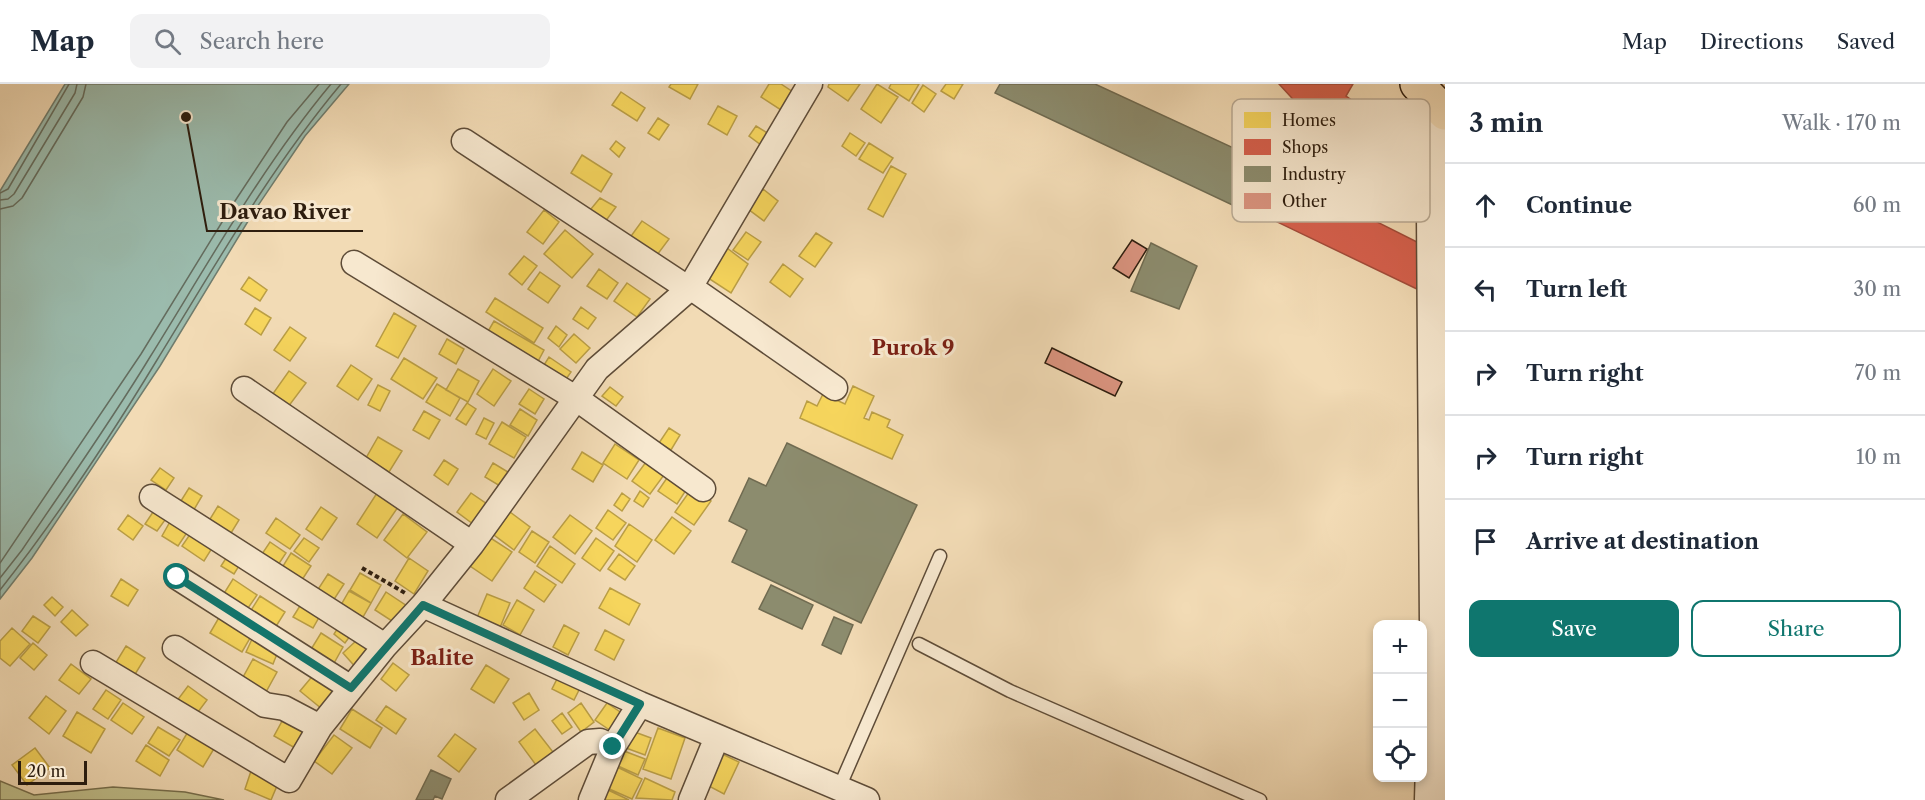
<!DOCTYPE html>
<html lang="en">
<head>
<meta charset="utf-8">
<style>
  body { margin:0; font-family:"Libre Caslon Text",serif; background:#f2f2f3; color:#1f2937 }
  .controls { position:absolute; right:18px; bottom:18px; display:grid; overflow:hidden; border-radius:12px; box-shadow:0 3px 9px #0003 }
  .controls button { width:54px; height:54px; display:grid; place-items:center; padding:0; border:0; border-bottom:2px solid #e0e1e3; background:#fff; color:#1f2937; font:30px sans-serif }
  .scale { position:absolute; left:18px; bottom:15px; width:69px; box-sizing:border-box; padding-left:6px; border:3px solid #2d1d0e; border-top:0; font-size:16px; line-height:21px; white-space:nowrap; color:#2d1d0e; -webkit-text-stroke:4px #f7e8cf; paint-order:stroke }
  .stop { position:absolute; width:18px; height:18px; margin:-14px; border:4px solid #0f766e; border-radius:50%; background:#fff }
  .stop.end { background:#0f766e; border-color:#fff; box-shadow:0 2px 6px #0008 }
  .list { margin:0; padding:0; list-style:none }
  h2 { display:flex; justify-content:space-between; align-items:center; height:78px; margin:0; padding:0 24px; font-size:26px }
  h2 small { font-size:20px; font-weight:400; color:#747a83 }
  .list li { display:grid; grid-template-columns:39px 1fr auto; gap:18px; align-items:center; box-sizing:border-box; height:84px; padding:0 24px; border-top:2px solid #e0e1e3 }
  .list b { display:block; font-size:22px; white-space:nowrap }
  .list em { font-size:20px; font-style:normal; color:#747a83 }
  .actions { display:flex; gap:12px; padding:18px 24px }
  .actions a { flex:1; padding:14px 0; border:2px solid #0f766e; border-radius:12px; text-align:center; font-size:21px; color:#0f766e }
  .actions .main { background:#0f766e; color:#fff }
  .icon { flex:none; width:33px; height:33px; fill:none; stroke:currentColor; stroke-width:2; stroke-linecap:round; stroke-linejoin:round }
  .map { position:relative; flex:none; width:1445px; height:716px; overflow:hidden }
  header { display:flex; align-items:center; gap:36px; box-sizing:border-box; height:84px; padding:0 30px; background:#fff; border-bottom:2px solid #e0e1e3 }
  header strong { font-size:28px }
  nav { display:flex; gap:33px; margin-inline-start:auto; font-size:21px }
  .search { width:420px; height:54px; background:#f2f2f3; display:flex; align-items:center; gap:15px; box-sizing:border-box; padding:0 21px; border-radius:12px; color:#747a83; font-size:22px }
  main { display:flex }
  aside { flex:1; background:#fff }
  .map>svg:first-child { display:block }
</style>
</head>
<body>
<header>
<strong>Map</strong>
<div class="search"><svg class="icon" aria-label="search" viewBox="0 0 24 24"><circle cx="10" cy="10" r="6"/><path d="M15 15l6 6"/></svg>Search here</div>
<nav><a>Map</a><a>Directions</a><a>Saved</a></nav>
</header>
<main>
<div class="map">
<svg width="1445" height="716" viewBox="0 0 1445 716">
  <rect width="100%" height="100%" fill="#f2dbb5"/>
  <filter id="stains"><feTurbulence type="fractalNoise" baseFrequency=".00333" numOctaves="4"/><feColorMatrix values="0 0 0 0 .2 0 0 0 0 .09 0 0 0 0 .02 0 0 0 .5 -.17"/></filter>
  <radialGradient id="worn" r=".72"><stop offset=".6" stop-color="#630" stop-opacity="0"/><stop offset="1" stop-color="#630" stop-opacity=".3"/></radialGradient>
  <path fill="#bfbe8a" stroke="#766e4c" stroke-width="1.5" d="M0,697l34,14 79,-8 72,5 39,8h-224z"/>
  <path fill="#9bbbad" stroke="#6f7c6d" stroke-width="1.5" d="M65,0h284l-44,52 -52,77 -93,153 -128,192 -32,41v-408z"/>
  <path fill="#f6d55c" stroke="#ba9e45" stroke-width="1.5" d="M671,0h27l-8,15 -21,-12z
    M769,0h12l15,10 -12,18 -23,-15z
    M829,0h31l-12,17 -20,-14z
    M877,0l21,13 -17,26 -20,-14z
    M891,0h28l-10,17 -20,-13z
    M946,0h17l-9,15 -13,-8z
    M923,1l13,9 -12,18 -12,-9z
    M621,8l24,16 -8,13 -25,-16z
    M718,22l19,10 -10,19 -19,-11z
    M658,34l11,7 -10,15 -11,-7z
    M756,42l13,8 -8,11 -12,-9z
    M850,49l15,10 -9,13 -14,-10z
    M616,57l9,7 -6,9 -9,-8z
    M869,59l24,15 -10,15 -24,-14z
    M582,71l30,19 -11,18 -30,-19z
    M891,82l15,8 -23,43 -15,-8z
    M763,105l15,12 -14,20 -16,-12z
    M600,114l16,9 -14,19 -16,-11z
    M544,126l15,12 -16,22 -16,-12z
    M642,137l27,18 -15,20 -28,-16z
    M565,146l28,24 -21,24 -28,-24z
    M746,148l15,10 -13,18 -15,-10z
    M816,149l16,10 -17,24 -16,-11z
    M723,161l25,19 -17,29 -29,-19z
    M524,172l13,10 -15,19 -13,-11z
    M783,180l20,15 -13,18 -20,-15z
    M599,185l19,14 -11,16 -20,-13z
    M540,188l20,14 -12,17 -20,-14z
    M249,193l18,13 -7,11 -19,-12z
    M627,199l23,16 -13,18 -23,-16z
    M495,214l48,30 -9,15 -48,-31z
    M581,223l15,11 -8,11 -15,-10z
    M255,224l16,10 -10,17 -16,-11z
    M394,229l22,13 -18,32 -22,-12z
    M494,237l50,29 -10,19 -51,-29z
    M556,242l11,9 -8,12 -11,-9z
    M290,243l16,11 -16,23 -16,-11z
    M574,250l16,14 -14,15 -16,-14z
    M447,255l17,10 -8,15 -17,-10z
    M549,273l22,15 -11,16 -21,-15z
    M404,274l33,20 -14,21 -32,-20z
    M351,281l21,14 -14,21 -21,-14z
    M458,285l21,12 -11,21 -22,-12z
    M493,285l18,12 -17,25 -17,-12z
    M289,287l17,12 -18,24 -16,-12z
    M437,300l23,14 -10,18 -24,-14z
    M378,301l12,6 -10,20 -12,-6z
    M853,302l21,10 -10,22 5,2 3,-8 18,8 -3,7 16,8 -11,24 -92,-41 7,-17 10,5 6,-12 22,10z
    M610,303l13,10 -7,9 -14,-10z
    M529,305l15,10 -9,15 -16,-10z
    M467,319l9,6 -10,16 -10,-6z
    M520,325l17,11 -9,16 -18,-11z
    M424,327l16,9 -11,19 -16,-9z
    M484,334l10,5 -8,16 -10,-5z
    M502,338l24,15 -12,21 -25,-14z
    M669,344l11,7 -9,15 -12,-7z
    M378,353l24,14 -13,21 -23,-14z
    M615,360l24,16 -12,19 -24,-16z
    M582,368l21,13 -10,17 -21,-13z
    M444,376l14,9 -10,16 -14,-10z
    M646,378l18,13 -14,19 -18,-13z
    M493,379l15,9 -8,14 -15,-9z
    M160,384l14,10 -8,12 -15,-10z
    M669,391l19,12 -11,17 -19,-13z
    M189,404l13,8 -10,17 -13,-9z
    M692,404l19,13 -17,24 -19,-13z
    M640,407l9,7 -6,9 -9,-6z
    M377,409l21,14 -21,31 -20,-14z
    M471,409l16,11 -14,20 -16,-12z
    M622,409l8,6 -8,12 -8,-6z
    M218,422l21,14 -11,18 -21,-14z
    M321,423l16,11 -15,22 -16,-11z
    M608,426l18,13 -13,17 -17,-12z
    M153,428l12,8 -8,11 -12,-7z
    M510,428l20,15 -16,23 -20,-15z
    M403,430l24,18 -20,26 -23,-18z
    M128,431l15,11 -10,14 -15,-11z
    M570,431l22,16 -17,23 -22,-17z
    M672,433l19,14 -17,23 -19,-14z
    M276,434l24,17 -10,14 -24,-16z
    M171,436l17,11 -10,15 -16,-10z
    M629,440l23,16 -15,22 -22,-16z
    M193,446l21,15 -10,16 -22,-15z
    M532,447l17,11 -14,21 -16,-11z
    M489,453l23,15 -20,29 -22,-15z
    M304,454l15,10 -10,14 -15,-11z
    M596,454l18,13 -14,20 -18,-13z
    M270,458l16,11 -8,12 -16,-11z
    M550,462l25,18 -13,19 -25,-17z
    M230,468l12,9 -8,13 -13,-8z
    M291,469l20,13 -11,17 -20,-12z
    M619,470l16,12 -10,14 -17,-11z
    M409,474l19,13 -14,23 -19,-13z
    M535,487l21,14 -12,17 -20,-14z
    M360,489l21,12 -10,18 -21,-13z
    M328,490l16,10 -13,20 -16,-10z
    M121,495l17,11 -10,16 -17,-10z
    M233,495l24,16 -11,16 -23,-16z
    M610,504l30,16 -11,21 -30,-17z
    M349,507l22,12 -8,14 -22,-12z
    M386,508l21,14 -12,17 -20,-13z
    M487,510l23,9 -11,27 -23,-10z
    M260,512l25,16 -10,16 -25,-16z
    M52,513l11,10 -8,9 -11,-11z
    M517,516l17,10 -14,25 -17,-10z
    M303,517l19,11 -9,16 -20,-11z
    M72,526l16,15 -12,11 -15,-14z
    M221,530l32,19 -11,19 -32,-19z
    M33,532l17,11 -12,16 -16,-12z
    M341,539l12,9 -8,11 -11,-9z
    M564,541l15,8 -11,22 -15,-8z
    M12,544l18,16 -20,22 -10,-8v-17z
    M605,546l19,10 -10,20 -19,-10z
    M321,549l22,14 -10,18 -23,-14z
    M253,553l26,12 -6,15 -27,-12z
    M358,555l16,18 -16,13 -15,-17z
    M33,559l14,12 -13,15 -14,-12z
    M126,562l19,12 -11,18 -19,-12z
    M253,575l24,13 -11,20 -24,-13z
    M393,579l16,12 -13,16 -15,-12z
    M71,580l20,15 -12,15 -20,-14z
    M486,581l23,14 -15,24 -23,-14z
    M315,589l21,19 -14,17 -22,-18z
    M560,589l22,11 -8,16 -22,-11z
    M188,602l19,14 -12,16 -19,-14z
    M106,606l15,10 -13,19 -15,-10z
    M529,609l10,17 -15,10 -11,-17z
    M46,612l20,15 -17,23 -20,-16z
    M123,619l21,14 -12,17 -21,-14z
    M581,619l13,19 -13,10 -13,-19z
    M607,619l19,13 -12,17 -19,-13z
    M386,622l20,13 -10,15 -20,-14z
    M352,625l30,19 -12,20 -30,-19z
    M77,628l28,17 -14,24 -28,-17z
    M287,628l22,13 -14,23 -21,-12z
    M562,629l10,14 -10,7 -10,-13z
    M192,641l26,17 -15,25 -26,-17z
    M158,643l22,13 -11,16 -21,-13z
    M658,644l27,10 -14,41 -28,-10z
    M535,645l18,23 -17,13 -17,-23z
    M632,647l19,7 -6,17 -19,-7z
    M455,650l21,15 -17,23 -21,-16z
    M334,651l18,13 -20,26 -18,-13z
    M146,661l23,15 -9,16 -24,-15z
    M35,664l15,20 -23,17 -15,-20z
    M624,667l21,8 -7,16 -20,-9z
    M720,669l19,9 -15,32 -19,-10z
    M253,681l26,16 -8,19 -26,-11z
    M617,683l25,12 -10,20 -25,-11z
    M645,694l30,14 -3,8 -36,-2z
    M608,706l21,10h-26z"/>
  <path fill="#d6604d" stroke="#a34c3a" stroke-width="1.5" d="M1279,0h74l-7,12 17,12 9,13 8,28 -1,11 19,9 -21,53 42,21v47l-173,-83 56,-98z"/>
  <path fill="#8c8c6e" stroke="#706b51" stroke-width="1.5" d="M1000,0h95l169,78 -21,48 -248,-117z
    M1151,159l46,23 -18,43 -48,-18z
    M787,359l130,62 -56,118 -129,-61 15,-32 -18,-9 20,-43 17,8z
    M771,501l42,20 -11,24 -43,-20z
    M834,533l19,8 -12,29 -19,-9z
    M431,686l20,9 -9,20 -7,-3 -2,4h-17z"/>
  <g fill="none" stroke-linecap="round" stroke-linejoin="round">
    <path stroke="#646c5e" stroke-width="1.5" d="M0,109l8,-4 61,-105
      M0,116l8,-1 6,-5 61,-101 2,-9
      M0,125l13,-3 9,-8 61,-101 3,-13
      M0,479l141,-209 94,-153 52,-79 32,-38
      M0,494l22,-28c43,-64 88,-127 128,-193 58,-93 111,-189 181,-273
      M0,506c57,-72 109,-151 157,-230 58,-94 112,-190 184,-276"/>
  </g>
  <path fill="#db9480" stroke="#2d1d0e" stroke-width="1.5" d="M1132,156l15,9 -18,29 -16,-10z
    M1052,264l70,34 -7,14 -70,-33z"/>
  <g fill="none" stroke-linecap="round" stroke-linejoin="round">
    <defs>
      <path id="service" d="M919,560l91,47 250,109
        M839,704l101,-232"/>
      <path id="minor" d="M464,57l225,148 7,2 139,97
        M354,179l223,136 126,90
        M244,305l228,155
        M152,413l233,149
        M177,493l174,111
        M423,521l217,99 227,96
        M175,564l90,57 19,3 36,19
        M93,579l196,117 31,-53 65,-81 38,-41 49,-61 125,-175 92,-80 121,-205
        M508,716l80,-58 12,-1 13,6
        M591,716l22,-53 27,-43
        M691,716l26,-63"/>
      <path id="tertiary" d="M1430,716l5,-173 -3,-413 4,-110"/>
      <path id="primary" d="M1417,0l28,29"/>
    </defs>
    <use href="#service" stroke="#5e4c38" stroke-width="15"/>
    <use href="#minor" stroke="#5e4c38" stroke-width="27"/>
    <use href="#tertiary" stroke="#5e4c38" stroke-width="33"/>
    <use href="#primary" stroke="#2d1d0e" stroke-width="36"/>
    <path stroke="#2d1d0e" stroke-width="4" stroke-dasharray="4.5 3" stroke-linecap="butt" d="M362,484l43,25"/>
    <use href="#service" stroke="#f7e8cf" stroke-width="12"/>
    <use href="#minor" stroke="#f7e8cf" stroke-width="24"/>
    <use href="#tertiary" stroke="#f7e8cf" stroke-width="30"/>
    <use href="#primary" stroke="#f2dbb5" stroke-width="33"/>
  </g>
  <g fill="none" stroke-linecap="round" stroke-linejoin="round">
    <path stroke="#0f766e" stroke-width="8" d="M177,493l174,111 72,-83 217,99 -27,43"/>
  </g>
  <g text-anchor="middle" stroke-width="6" stroke-linejoin="round" paint-order="stroke">
    <g font-size="21" font-weight="bold" fill="#7a1f14" stroke="#f7e8cf">
      <text x="913" y="271">Purok 9</text>
      <text x="442" y="581">Balite</text>
    </g>
  </g>
  <rect x="1232" y="15" width="198" height="123" rx="9" fill="#f7e8cf" stroke="#baab95" stroke-width="1.5"/>
  <rect x="1244" y="28" width="27" height="16" fill="#f6d55c"/>
  <rect x="1244" y="55" width="27" height="16" fill="#d6604d"/>
  <rect x="1244" y="82" width="27" height="16" fill="#8c8c6e"/>
  <rect x="1244" y="109" width="27" height="16" fill="#db9480"/>
  <g font-size="16" fill="#2d1d0e">
    <text x="1282" y="42">Homes</text>
    <text x="1282" y="69">Shops</text>
    <text x="1282" y="96">Industry</text>
    <text x="1282" y="123">Other</text>
  </g>
  <path fill="none" stroke="#2d1d0e" stroke-width="2" d="M186 33L207 147H363"/>
  <circle fill="#2d1d0e" stroke="#f7e8cf" stroke-width="2" cx="186" cy="33" r="6"/>
  <g font-size="21" text-anchor="middle" font-weight="bold" fill="#2d1d0e" stroke="#f7e8cf" stroke-width="6" stroke-linejoin="round" paint-order="stroke">
    <text x="285" y="135">Davao River</text>
  </g>
  <rect width="100%" height="100%" filter="url(#stains)"/>
  <rect width="100%" height="100%" fill="url(#worn)"/>
</svg>
<div class="controls">
<button>+</button>
<button>−</button>
<button><svg class="icon" aria-label="locate" viewBox="0 0 24 24"><circle cx="12" cy="12" r="6"/><path d="M12 2v4M12 18v4M2 12h4M18 12h4"/></svg></button>
</div>
<div class="scale">20 m</div>
<div class="stop" style="left:177px;top:493px"></div>
<div class="stop end" style="left:613px;top:663px"></div>
</div>
<aside>
<h2>3 min<small>Walk · 170 m</small></h2>
<ul class="list">
<li><svg class="icon" aria-label="ahead" viewBox="0 0 24 24"><path d="M12 20V5M6 11l6-6 6 6"/></svg><div><b>Continue</b></div><em>60 m</em></li>
<li><svg class="icon" aria-label="left" viewBox="0 0 24 24"><path d="M17 20v-9H6M10 6l-5 5 5 5"/></svg><div><b>Turn left</b></div><em>30 m</em></li>
<li><svg class="icon" aria-label="right" viewBox="0 0 24 24"><path d="M7 20v-9h11M14 6l5 5-5 5"/></svg><div><b>Turn right</b></div><em>70 m</em></li>
<li><svg class="icon" aria-label="right" viewBox="0 0 24 24"><path d="M7 20v-9h11M14 6l5 5-5 5"/></svg><div><b>Turn right</b></div><em>10 m</em></li>
<li><svg class="icon" aria-label="arrive" viewBox="0 0 24 24"><path d="M6 21V4h12l-3 4 3 4H6"/></svg><div><b>Arrive at destination</b></div></li>
</ul>
<div class="actions"><a class="main">Save</a><a>Share</a></div>
</aside>
</main>
</body>
</html>
